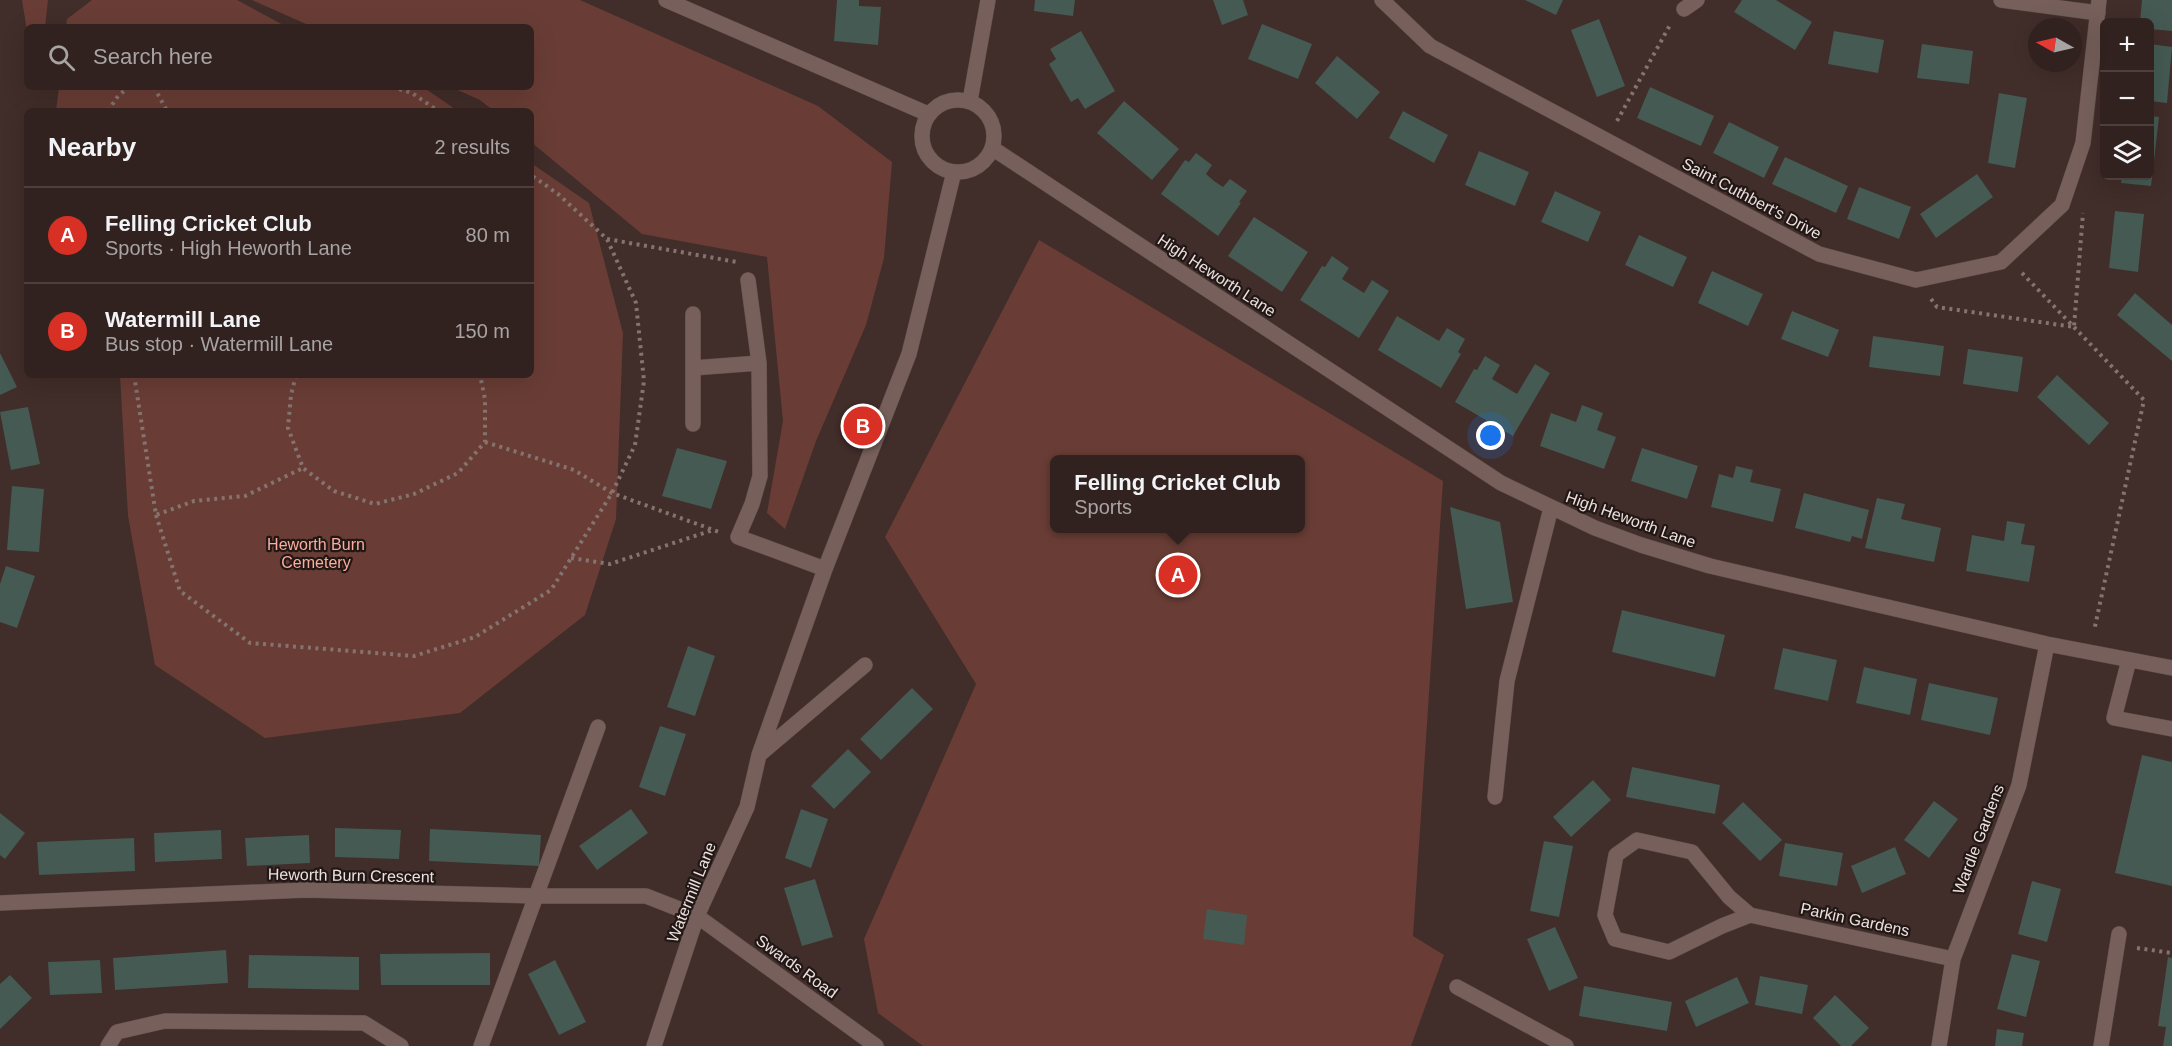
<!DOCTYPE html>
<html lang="en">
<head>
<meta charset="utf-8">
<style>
  body { margin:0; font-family:Helvetica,sans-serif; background:#3d2f2c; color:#f1f3f6 }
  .controls { position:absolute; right:18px; top:18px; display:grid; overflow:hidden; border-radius:9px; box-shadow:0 6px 24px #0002 }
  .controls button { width:54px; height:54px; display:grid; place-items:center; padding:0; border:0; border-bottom:2px solid #4c3f3d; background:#31221f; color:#f1f3f6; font:30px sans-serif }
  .compass { position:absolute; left:2028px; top:18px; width:54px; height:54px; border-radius:50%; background:#31221f; box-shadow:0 6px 24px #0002; rotate:278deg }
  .you { position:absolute; left:1491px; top:436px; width:21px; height:21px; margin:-15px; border:4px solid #fff; border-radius:50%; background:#1a73e8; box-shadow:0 0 0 9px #1a73e833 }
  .badge { display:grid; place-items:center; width:39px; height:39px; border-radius:50%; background:#d93025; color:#fff; font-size:20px; font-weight:700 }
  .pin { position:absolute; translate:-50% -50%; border:3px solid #fff; box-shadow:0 2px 6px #0006 }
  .popup { position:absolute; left:1050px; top:455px; width:255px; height:78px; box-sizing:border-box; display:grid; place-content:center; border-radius:9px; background:#31221f; filter:drop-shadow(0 2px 4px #0005); font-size:20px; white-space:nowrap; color:#a8a4a4 }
  .popup b { font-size:22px; color:#f1f3f6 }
  .popup::after { content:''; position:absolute; left:50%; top:100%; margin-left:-12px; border:12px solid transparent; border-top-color:#31221f }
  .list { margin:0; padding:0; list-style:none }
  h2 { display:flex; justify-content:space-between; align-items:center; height:78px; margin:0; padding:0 24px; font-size:26px }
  h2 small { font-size:20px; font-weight:400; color:#a8a4a4 }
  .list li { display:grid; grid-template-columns:39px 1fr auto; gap:18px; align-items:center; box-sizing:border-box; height:96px; padding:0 24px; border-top:2px solid #4c3f3d }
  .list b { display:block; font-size:22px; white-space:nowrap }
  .list p { margin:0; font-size:20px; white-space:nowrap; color:#a8a4a4 }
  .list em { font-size:20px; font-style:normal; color:#a8a4a4 }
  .icon { flex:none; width:33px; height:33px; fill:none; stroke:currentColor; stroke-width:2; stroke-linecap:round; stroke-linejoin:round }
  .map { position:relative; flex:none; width:2172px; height:1046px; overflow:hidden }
  .search { position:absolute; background:#31221f; box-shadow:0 6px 24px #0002; left:24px; top:24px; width:510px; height:66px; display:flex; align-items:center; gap:15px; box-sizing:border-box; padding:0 21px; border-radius:9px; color:#a8a4a4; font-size:22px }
  .panel { position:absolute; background:#31221f; box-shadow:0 6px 24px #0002; left:24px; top:108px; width:510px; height:270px; border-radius:9px }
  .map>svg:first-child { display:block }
</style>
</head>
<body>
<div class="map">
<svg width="2172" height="1046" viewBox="0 0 2172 1046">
  <rect width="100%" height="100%" fill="#412d29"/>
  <path fill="#693d35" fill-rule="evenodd" d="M22,0h26l-3,27h-18v4z
    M92,0h145l50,27h-221l1,-8z
    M252,0h328l238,106 74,56 -8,96 -18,67 -50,116 -31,88 -18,-16 16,-92 -16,-164 -125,-23 -111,-92v-31h-37l-14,-11 -29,-13h80v-60h-218z
    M59,87h364l35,24h-402z
    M531,163l58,40 34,130 -7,186 -31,96 -125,98 -195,25 -110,-73 -27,-149 -8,-141h411z
    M1039,240l404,241 -30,455 31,19 -33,91h-488l-45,-33 -14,-74 112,-255 -91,-147zM1055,460h246v68h-246z"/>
  <path fill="#445a53" d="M837,0h22v6l22,1 -3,38 -44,-4z
    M1035,0h40l-2,16 -39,-5z
    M1213,0h30l5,15 -26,10z
    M1525,0h38l-7,15z
    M1742,0h34l36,22 -17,28 -61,-38z
    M2142,0h30v31l-22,-2v-7h-10z
    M1599,19l26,67 -28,11 -26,-67z
    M1262,24l50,20 -14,35 -50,-20z
    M1081,31l34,60 -30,18 -7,-11 -7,4 -22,-38 7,-5 -6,-10z
    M1834,31l50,9 -6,33 -50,-9z
    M1922,44l51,7 -4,33 -52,-6z
    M2150,44l22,3 -5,56 -17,-2z
    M1337,56l43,36 -23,27 -42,-36z
    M1650,87l64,29 -13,30 -64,-28z
    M1999,93l28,5 -12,70 -27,-5z
    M1124,101l55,48 -27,31 -55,-47z
    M1403,111l45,24 -14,28 -45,-25z
    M2150,116l9,1 -8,69 -30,-3 1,-7h28z
    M1729,122l50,25 -15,31 -51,-25z
    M1479,151l50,21 -14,34 -50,-21z
    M1196,153l16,12 -6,9 8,7 9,6 7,-8 17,12 -8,11 2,1 -23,33 -57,-42 24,-34 4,2z
    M1785,157l63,29 -12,27 -64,-29z
    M1977,174l16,23 -57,41 -16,-24z
    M1859,187l52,20 -12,32 -52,-20z
    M1555,191l46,21 -13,30 -47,-20z
    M2115,211l29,3 -6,58 -29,-4z
    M1254,217l54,35 -26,40 -54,-36z
    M1639,235l48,22 -14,30 -48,-22z
    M1332,256l17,12 -7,11 22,14 8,-13 17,11 -30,47 -59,-38 22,-34 3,1z
    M1712,271l51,23 -15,32 -50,-23z
    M2135,293l37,32v36l-55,-46z
    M1792,311l47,19 -11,27 -47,-18z
    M1397,316l42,25 8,-13 18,11 -7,13 3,2 -20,34 -63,-38z
    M1873,336l71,10 -4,30 -71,-9z
    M1968,349l55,8 -5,35 -55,-8z
    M0,353l17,34 -17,8z
    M1485,356l15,9 -8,14 25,15 18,-30 15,9 -37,63 -58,-34 19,-33 3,1z
    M2057,375l52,48 -20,22 -52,-48z
    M1582,405l21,8 -6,17 19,7 -12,32 -64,-23 11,-33 25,9z
    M28,407l12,57 -29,6 -11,-58z
    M677,448l50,13 -16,48 -49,-13z
    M1642,448l56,18 -11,33 -56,-18z
    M1736,466l17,4 -3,12 31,7 -8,33 -62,-15 8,-33 14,4z
    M12,486l32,3 -5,63 -32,-2z
    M1804,493l65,17 -7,29 -10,-3 -2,6 -55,-14z
    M1877,498l28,6 -4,15 40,9 -7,34 -69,-14z
    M1450,507l50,15 13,80 -47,7z
    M2007,521l18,3 -4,20 14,2 -6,36 -63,-11 6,-36 32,6z
    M6,566l29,10 -18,52 -17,-6v-38z
    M1622,610l103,25 -10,42 -103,-25z
    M688,646l27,10 -20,60 -28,-9z
    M1783,648l54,12 -9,41 -54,-12z
    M1864,667l53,12 -7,36 -54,-12z
    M1929,683l69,15 -8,37 -69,-15z
    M912,688l21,21 -52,51 -21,-21z
    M660,726l26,8 -21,62 -26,-9z
    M848,749l23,23 -37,37 -23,-23z
    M2142,755l30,7v124l-57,-13z
    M1632,767l88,18 -5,29 -89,-17z
    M1593,780l18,20 -40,37 -18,-20z
    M1934,801l24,18 -29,39 -25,-18z
    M1743,802l39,38 -22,21 -38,-38z
    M631,809l17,24 -51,37 -18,-24z
    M801,809l27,10 -17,49 -26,-10z
    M0,813l25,20 -20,26 -5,-4z
    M335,828l66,2 -2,29 -64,-2z
    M430,829l111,6 -2,31 -110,-5z
    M221,830l1,29 -67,3 -1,-29z
    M309,835l1,28 -63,3 -2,-28z
    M134,838l1,33 -96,4 -2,-33z
    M1544,841l29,5 -14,71 -29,-6z
    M1785,843l58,10 -6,33 -58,-10z
    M1895,847l11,27 -44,19 -11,-27z
    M815,879l18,58 -31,9 -18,-58z
    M2032,881l29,8 -14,53 -29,-8z
    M1207,909l40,6 -3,30 -41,-6z
    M1555,927l23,51 -29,13 -22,-52z
    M226,950l2,33 -113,7 -2,-32z
    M490,953v32h-109l-1,-31z
    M2012,954l28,7 -14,56 -29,-8z
    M249,955l110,2v33l-111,-2z
    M2168,957l4,1v88h-9l3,-19 -8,-1z
    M100,960l2,33 -52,2 -2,-33z
    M555,960l31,62 -27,13 -31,-61z
    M10,975l22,23 -32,31v-45z
    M1760,976l48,9 -6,29 -47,-9z
    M1737,977l12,26 -53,24 -11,-26z
    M1584,986l88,16 -5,29 -88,-15z
    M1835,995l34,33 -18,18h-10l-28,-28z
    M1997,1029l27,4 -2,13h-27z"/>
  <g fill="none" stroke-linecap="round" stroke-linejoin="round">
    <defs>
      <path id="minor" d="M666,0l262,114
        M1382,0l48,46 389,208 97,26 85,-18 61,-57 21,-62 16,-143
        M2001,0l97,13
        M1684,9l13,-9
        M922 136a36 36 0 1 1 72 0a36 36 0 1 1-72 0Z
        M970,101l18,-101
        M992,148l509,335 94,45 46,17 69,21 337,78 125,24
        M748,280l11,83 1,113 -8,28 -14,33 87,32
        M693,368l66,-5
        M693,424v-110
        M2129,660l-15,58 58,11
        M759,755l106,-90
        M1495,797l12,-116 44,-173
        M0,903l306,-13 229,6h111l51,20 179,130
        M1750,915l-28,11 -53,26 -54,-13 -10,-24 11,-60 21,-15 55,12 37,45 21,18 203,44
        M1457,987l109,59
        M108,1046l9,-14 48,-11 199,2 37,23
        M481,1046l117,-319
        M654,1046l43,-130 50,-109 12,-52 66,-186 84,-215 45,-182
        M1939,1046l14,-87 66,-174 28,-141
        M2101,1046l18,-112"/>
    </defs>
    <use href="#minor" stroke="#5a4a46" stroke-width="16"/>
    <path stroke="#857370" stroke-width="4" stroke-dasharray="3 4.5" stroke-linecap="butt" d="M154,87l13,24
      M392,87l20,6 26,18
      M108,111l10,-15 11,-9
      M1617,121l53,-96
      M607,239l130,23
      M2022,273l122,127 -50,231
      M1931,299l6,8 137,20 9,-114
      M134,375l22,140 38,-14 51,-5 58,-28
      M296,375l-5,20 -3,33 15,40 31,23 41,13 39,-10 44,-21 27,-31v-43l-5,-24
      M485,442l89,28 38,23 107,39
      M156,515l24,76 70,52 164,13 61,-19 76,-47 61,-97 23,-48 9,-64 -8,-78 -29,-64 -49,-45 -27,-19
      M571,558l39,6 103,-34
      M2137,948l35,5"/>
    <use href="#minor" stroke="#77605b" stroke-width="15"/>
  </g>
  <g text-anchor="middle" stroke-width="4.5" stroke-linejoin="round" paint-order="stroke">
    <g font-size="16" fill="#eddfdd" stroke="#211816">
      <text transform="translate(1752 198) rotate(28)" y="6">Saint Cuthbert's Drive</text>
      <text transform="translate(1217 275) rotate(33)" y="6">High Heworth Lane</text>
      <text transform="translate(1631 519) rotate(20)" y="6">High Heworth Lane</text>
      <text transform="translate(1978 839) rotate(-69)" y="6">Wardle Gardens</text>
      <text transform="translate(351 875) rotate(1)" y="6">Heworth Burn Crescent</text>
      <text transform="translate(691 892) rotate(-68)" y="6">Watermill Lane</text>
      <text transform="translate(1855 919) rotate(12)" y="6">Parkin Gardens</text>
      <text transform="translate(797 966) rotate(36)" y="6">Swards Road</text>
    </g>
    <g font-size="16" fill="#feac9d" stroke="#211816">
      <text x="316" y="550">Heworth Burn<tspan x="316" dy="18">Cemetery</tspan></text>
    </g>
  </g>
</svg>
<div class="controls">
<button>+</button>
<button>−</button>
<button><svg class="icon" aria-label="layers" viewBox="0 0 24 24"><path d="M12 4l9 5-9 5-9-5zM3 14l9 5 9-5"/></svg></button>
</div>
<svg class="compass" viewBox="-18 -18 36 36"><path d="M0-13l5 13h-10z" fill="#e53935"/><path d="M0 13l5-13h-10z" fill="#a8a4a4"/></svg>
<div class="you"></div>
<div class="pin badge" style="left:1178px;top:575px">A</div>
<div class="popup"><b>Felling Cricket Club</b>Sports</div>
<div class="pin badge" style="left:863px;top:426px">B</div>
<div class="search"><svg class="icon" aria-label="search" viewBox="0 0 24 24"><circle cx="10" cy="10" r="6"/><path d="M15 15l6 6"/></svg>Search here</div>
<section class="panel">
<h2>Nearby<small>2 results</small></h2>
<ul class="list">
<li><span class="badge">A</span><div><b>Felling Cricket Club</b><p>Sports · High Heworth Lane</p></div><em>80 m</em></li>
<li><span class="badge">B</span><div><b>Watermill Lane</b><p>Bus stop · Watermill Lane</p></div><em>150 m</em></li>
</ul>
</section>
</div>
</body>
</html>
